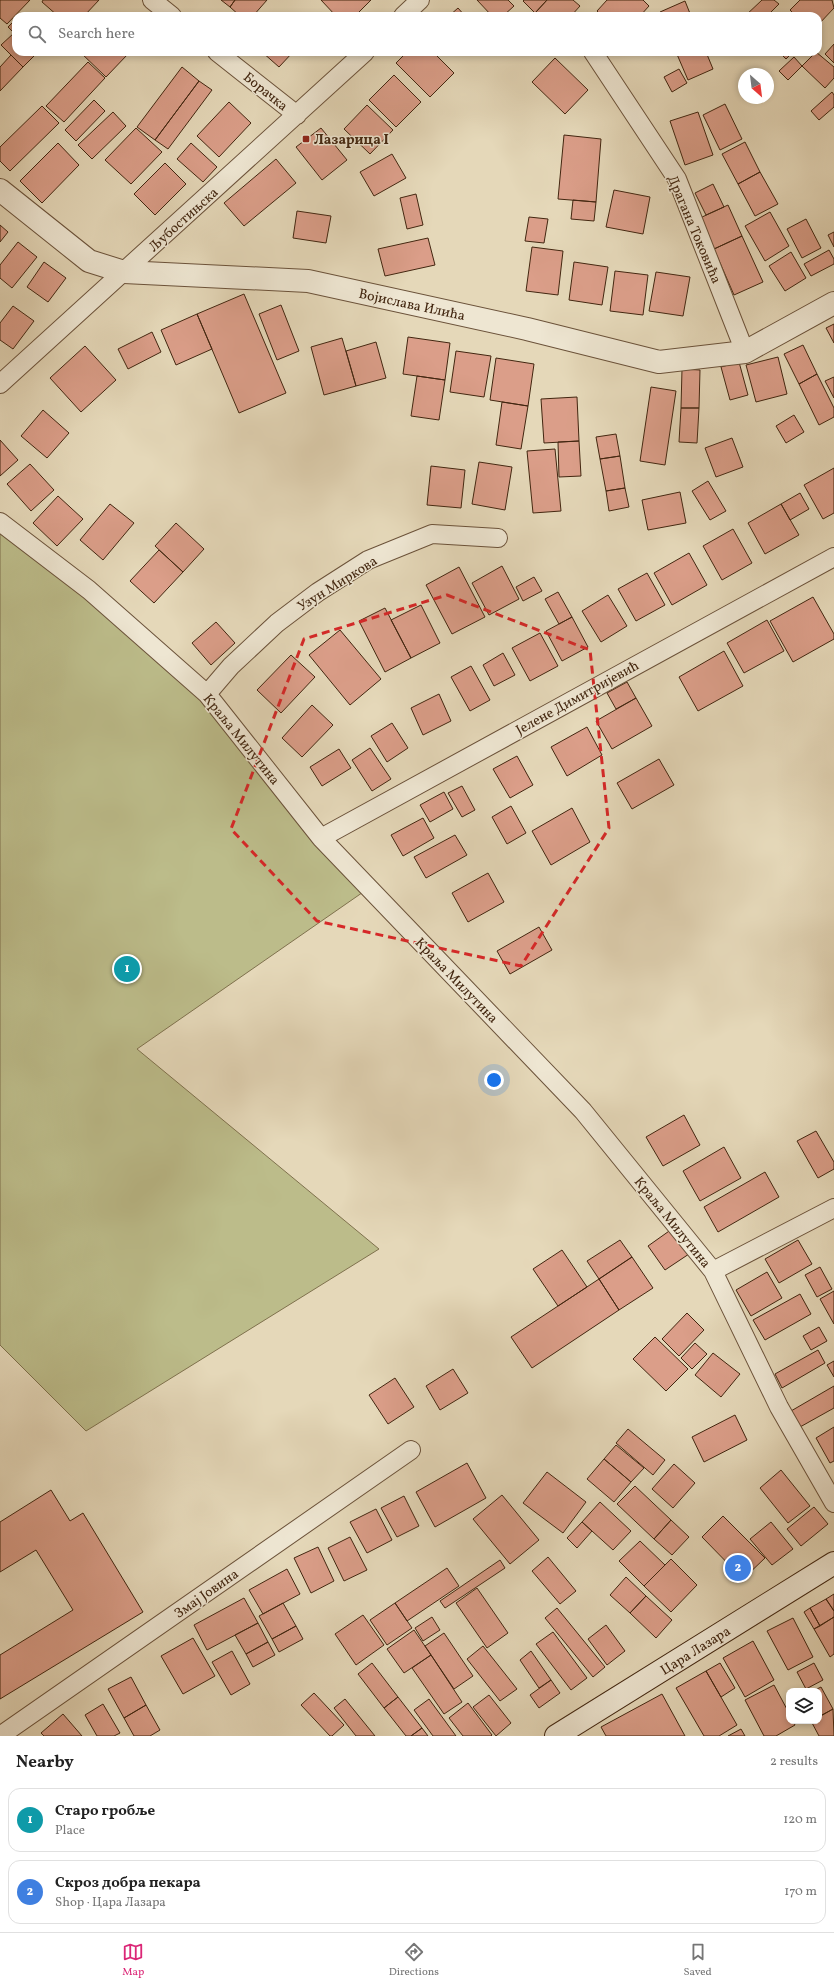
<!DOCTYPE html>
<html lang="en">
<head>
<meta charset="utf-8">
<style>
  body { margin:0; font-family:Vollkorn,serif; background:#f2f2f2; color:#222 }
  .controls { position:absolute; right:12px; bottom:12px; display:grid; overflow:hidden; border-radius:8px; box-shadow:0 2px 6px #0003 }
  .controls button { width:36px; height:36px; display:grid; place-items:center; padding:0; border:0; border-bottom:1px solid #e0e0e0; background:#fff; color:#222; font:20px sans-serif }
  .compass { position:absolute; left:738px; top:68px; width:36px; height:36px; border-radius:50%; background:#fff; box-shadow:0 2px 6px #0003; rotate:152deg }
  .you { position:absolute; left:494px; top:1080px; width:14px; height:14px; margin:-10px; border:3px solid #fff; border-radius:50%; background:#1a73e8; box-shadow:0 0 0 6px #1a73e833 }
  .badge { display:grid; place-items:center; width:26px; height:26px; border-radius:50%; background:#db2777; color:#fff; font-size:13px; font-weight:700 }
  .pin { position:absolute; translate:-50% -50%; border:2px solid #fff; box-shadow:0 1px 4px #0006 }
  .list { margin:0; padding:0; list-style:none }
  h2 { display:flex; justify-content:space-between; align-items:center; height:52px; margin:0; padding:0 16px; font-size:17px }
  h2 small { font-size:13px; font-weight:400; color:#767676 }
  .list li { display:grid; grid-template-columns:26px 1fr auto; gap:12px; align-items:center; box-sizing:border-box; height:64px; margin:0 8px 8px; padding:0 8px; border:1px solid #e0e0e0; border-radius:12px }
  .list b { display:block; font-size:15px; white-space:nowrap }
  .list p { margin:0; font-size:13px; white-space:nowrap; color:#767676 }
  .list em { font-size:13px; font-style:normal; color:#767676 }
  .icon { flex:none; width:22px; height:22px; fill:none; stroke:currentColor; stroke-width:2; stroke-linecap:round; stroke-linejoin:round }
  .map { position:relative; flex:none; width:834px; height:1736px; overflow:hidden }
  .search { position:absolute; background:#fff; box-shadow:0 2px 6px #0003; left:12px; right:12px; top:12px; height:44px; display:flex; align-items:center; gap:10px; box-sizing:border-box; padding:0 14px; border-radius:12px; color:#767676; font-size:15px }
  .sheet { height:196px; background:#fff }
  nav { display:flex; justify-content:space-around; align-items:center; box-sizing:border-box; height:56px; border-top:1px solid #e0e0e0; background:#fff; font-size:11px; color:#767676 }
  nav a { display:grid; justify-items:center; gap:2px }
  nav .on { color:#db2777 }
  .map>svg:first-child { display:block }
</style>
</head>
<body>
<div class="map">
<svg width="834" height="1736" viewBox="0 0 834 1736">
  <rect width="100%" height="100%" fill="#e5d8b9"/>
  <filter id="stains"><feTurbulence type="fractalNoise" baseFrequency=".005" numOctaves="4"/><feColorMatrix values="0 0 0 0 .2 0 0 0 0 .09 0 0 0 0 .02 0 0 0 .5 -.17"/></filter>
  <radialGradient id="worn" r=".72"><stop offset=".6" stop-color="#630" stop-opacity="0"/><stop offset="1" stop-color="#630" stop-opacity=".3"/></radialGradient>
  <path fill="#bcbc8a" stroke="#7f714d" d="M0,522l207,172 162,194 -232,161 242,200 -293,182 -86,-86z"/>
  <path fill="#db9e89" stroke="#422610" d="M0,0h30l-23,24 -7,-6z
    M43,0h56l-15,16h-26l-16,-14z
    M221,0h14l-5,7z
    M235,0h32l-14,16h-13l-10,-9z
    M321,0h50l-16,16h-19z
    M477,0h31l6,6 -11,10h-11z
    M524,0h23l-12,13 -12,-12z
    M547,0h26l7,6 -9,10h-30l-5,-4z
    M607,0h36l6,6 -9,10h-38l-5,-5z
    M762,0h12l5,4 -12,12h-22z
    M800,0h32l2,8 -16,17v-9h-22l-6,-6z
    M685,1l6,15h-30l-1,-4z
    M458,8l7,8h-16z
    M16,19v16l-8,-8z
    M14,33l2,2v17h18l2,2 -13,13 -22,-22z
    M834,44v19l-9,-9z
    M80,52h46l2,2 -22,23z
    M262,52h31l-14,15z
    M407,52h26l21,21 -24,24 -34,-34z
    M676,52h30l7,17 -25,11z
    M779,52h14l-7,7z
    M816,52l18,15v11l-9,10 -23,-22z
    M11,55l12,12 -23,24v-24z
    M794,57l8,9 -14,14 -9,-9z
    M555,58l33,32 -23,24 -33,-32z
    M88,62l17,16 -41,44 -18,-16z
    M182,67l17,14 -44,59 -18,-13z
    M679,69l8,14 -15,9 -8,-15z
    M394,75l27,27 -25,25 -27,-27z
    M199,81l13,9 -44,59 -13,-9z
    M832,92l2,3v12l-15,13 -8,-9z
    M94,100l11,11 -29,30 -11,-11z
    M229,102l22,21 -32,34 -22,-21z
    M725,104l17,35 -22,11 -17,-35z
    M367,105l26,25 -23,24 -26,-25z
    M42,106l17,17 -49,48 -10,-10v-14z
    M113,112l13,14 -34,33 -14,-14z
    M698,112l15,43 -28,10 -15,-44z
    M136,128l26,24 -31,32 -26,-24z
    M321,128l26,32 -25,20 -26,-33z
    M564,135l37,4 -5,63 -38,-3z
    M745,142l15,30 -22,12 -16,-30z
    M58,143l21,22 -37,38 -22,-22z
    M191,143l26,24 -14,15 -26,-23z
    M392,154l14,24 -32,18 -14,-24z
    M276,159l20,24 -52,43 -20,-23z
    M165,163l21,21 -31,31 -21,-21z
    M760,172l18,32 -23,12 -17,-32z
    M713,184l11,23 -18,8 -11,-22z
    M614,190l36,7 -7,37 -37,-7z
    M416,194l7,31 -16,4 -7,-31z
    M573,200l23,2 -2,19 -23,-2z
    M728,205l14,31 -28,13 -14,-31z
    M297,211l34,5 -5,27 -33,-5z
    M770,212l19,34 -24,15 -20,-35z
    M529,217l19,2 -4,24 -19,-2z
    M806,219l15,29 -19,10 -15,-29z
    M0,225l8,7 -8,10z
    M834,232v15l-6,-12z
    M742,236l21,46 -29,13 -20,-46z
    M428,238l7,27 -50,11 -7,-27z
    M18,242l19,15 -25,31 -12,-10v-13z
    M532,247l31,4 -5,44 -32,-4z
    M829,250l5,9v5l-23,12 -7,-12z
    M791,252l15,26 -21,13 -16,-25z
    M44,262l22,16 -18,24 -21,-15z
    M574,262l34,5 -6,38 -33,-5z
    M615,271l33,4 -5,40 -33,-4z
    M656,272l34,5 -7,39 -34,-5z
    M244,294l42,99 -47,20 -42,-99z
    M281,305l18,46 -22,9 -18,-46z
    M13,306l21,15 -21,28 -13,-9v-17z
    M197,314l15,35 -36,16 -15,-35z
    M834,324v19l-8,-15z
    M152,332l9,20 -33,17 -10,-20z
    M408,337l42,6 -5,37 -42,-6z
    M342,338l14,48 -32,9 -13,-48z
    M376,342l10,36 -30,8 -10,-35z
    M803,345l14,29 -18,10 -15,-30z
    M85,346l31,34 -35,32 -31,-34z
    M456,351l35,5 -7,41 -34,-5z
    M778,357l9,37 -31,8 -10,-37z
    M496,358l38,6 -6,42 -38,-6z
    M739,362l9,33 -18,5 -9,-33z
    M682,369l18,1 -1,38h-18z
    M817,374l17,34v9l-15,8 -20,-41z
    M417,376l28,4 -6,40 -28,-4z
    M834,377v21l-9,-17z
    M651,387l25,4 -11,74 -25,-4z
    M577,397l2,44 -35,2 -3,-44z
    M502,402l26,4 -7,43 -25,-4z
    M681,408h18l-2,35 -18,-1z
    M43,410l26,23 -22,25 -26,-22z
    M794,415l10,17 -18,11 -10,-17z
    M616,434l4,22 -20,3 -4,-22z
    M732,438l11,29 -27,10 -11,-29z
    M0,440l18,20 -18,16z
    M579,441l2,35 -22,1 -1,-35z
    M555,449l6,62 -28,2 -6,-62z
    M620,456l5,32 -19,3 -6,-32z
    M479,462l33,5 -7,43 -33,-6z
    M30,464l24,26 -23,21 -24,-27z
    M431,466l34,4 -4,38 -34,-3z
    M834,468v45l-11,6 -19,-34z
    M708,481l18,30 -16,9 -18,-29z
    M625,488l4,19 -20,4 -3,-20z
    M680,492l6,31 -38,7 -6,-30z
    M800,493l9,16 -19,11 -9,-16z
    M58,496l25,23 -26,27 -24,-23z
    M110,504l24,19 -31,37 -23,-20z
    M781,504l18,31 -34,19 -17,-31z
    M176,523l28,26 -21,23 -28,-26z
    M733,529l19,34 -30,17 -19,-34z
    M159,550l24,22 -29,31 -24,-22z
    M689,553l18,32 -35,20 -18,-32z
    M502,566l17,33 -30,16 -17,-32z
    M459,567l26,50 -33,17 -26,-49z
    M647,573l18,32 -29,16 -18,-32z
    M534,577l8,14 -19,10 -7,-14z
    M558,592l14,25 -13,7 -14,-25z
    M608,595l19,31 -26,16 -19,-31z
    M813,597l21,37v5l-41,23 -23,-41z
    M421,605l19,38 -29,15 -20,-38z
    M385,608l26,50 -26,14 -26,-51z
    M572,617l16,30 -26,14 -16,-30z
    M767,620l17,31 -40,22 -17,-30z
    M216,622l19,21 -24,22 -19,-22z
    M340,630l41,49 -31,26 -41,-50z
    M540,633l18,33 -28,15 -18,-33z
    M724,651l19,35 -45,25 -19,-34z
    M503,653l12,22 -21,11 -11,-21z
    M291,655l24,22 -34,36 -24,-23z
    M471,666l19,34 -20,11 -19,-34z
    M627,682l9,16 -20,11 -9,-16z
    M439,694l12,27 -28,14 -12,-27z
    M636,698l16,28 -40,23 -16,-28z
    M312,705l21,20 -31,32 -20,-19z
    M392,723l16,25 -21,14 -16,-26z
    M587,727l15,28 -35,21 -16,-29z
    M370,748l21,31 -19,12 -20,-31z
    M339,749l12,19 -29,18 -12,-19z
    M517,756l16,29 -23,13 -17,-29z
    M659,759l15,26 -42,24 -15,-26z
    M462,786l13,24 -13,7 -14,-24z
    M444,792l9,17 -23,13 -10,-17z
    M511,806l15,27 -19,11 -15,-27z
    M572,808l18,34 -39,23 -19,-34z
    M423,818l11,20 -31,18 -12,-21z
    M455,835l12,20 -41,23 -12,-21z
    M488,873l16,29 -36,20 -16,-29z
    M539,927l13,23 -42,24 -13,-23z
    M684,1115l16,30 -37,21 -17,-29z
    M816,1131l18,31v7l-16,9 -21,-37z
    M724,1147l17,31 -41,23 -17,-30z
    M765,1172l14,25 -61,35 -14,-25z
    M672,1229l17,25 -24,16 -17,-24z
    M620,1240l12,17 -33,22 -12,-18z
    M798,1240l14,24 -33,19 -14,-24z
    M562,1250l25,37 -29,19 -25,-37z
    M632,1257l21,31 -34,22 -20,-31z
    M820,1267l12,22 -15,8 -12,-22z
    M767,1272l15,26 -31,18 -15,-26z
    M599,1279l20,31 -87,58 -21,-31z
    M834,1291v33l-14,-25z
    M800,1294l11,20 -46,26 -12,-20z
    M687,1313l17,17 -25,26 -17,-17z
    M819,1327l8,14 -16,9 -8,-14z
    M655,1337l33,32 -22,22 -33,-32z
    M695,1343l12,11 -15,15 -11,-11z
    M818,1350l7,13 -43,25 -7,-14z
    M713,1353l27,21 -19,23 -26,-22z
    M834,1361v16l-7,-12z
    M453,1369l15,24 -28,17 -14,-24z
    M395,1378l19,29 -26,17 -19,-29z
    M834,1386v22l-34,19 -9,-16z
    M735,1415l12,25 -43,22 -12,-25z
    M834,1427v34l-4,2 -14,-25z
    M628,1429l37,31 -12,15 -37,-32z
    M616,1445l28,23 -13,14 -27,-23z
    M604,1459l27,23 -17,20 -27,-23z
    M467,1463l19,35 -51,29 -19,-35z
    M674,1464l21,19 -22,25 -21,-19z
    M781,1470l29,36 -22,17 -28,-35z
    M547,1472l39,30 -23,31 -40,-30z
    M635,1486l36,34 -17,19 -37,-35z
    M51,1490l19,31 13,-8 60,99 -143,87v-44l73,-45 -37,-60 -36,22v-50z
    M502,1495l37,45 -29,24 -37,-45z
    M404,1496l15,30 -22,11 -16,-29z
    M600,1502l31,29 -18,19 -31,-28z
    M814,1507l14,17 -27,22 -14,-17z
    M376,1509l16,31 -25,13 -17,-31z
    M723,1516l42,42 -22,21 -41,-42z
    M671,1520l18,17 -17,18 -18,-16z
    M582,1522l10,9 -15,17 -10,-10z
    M771,1522l22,27 -21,16 -22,-26z
    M350,1537l17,33 -23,11 -16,-33z
    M640,1541l25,24 -21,21 -25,-25z
    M318,1547l16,34 -23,12 -17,-35z
    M548,1557l28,34 -16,13 -28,-33z
    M671,1559l26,26 -26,27 -27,-26z
    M500,1560l5,8 -60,40 -5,-7z
    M447,1568l12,18 -52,35 -12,-18z
    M287,1569l13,25 -37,20 -14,-24z
    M626,1577l20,19 -16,17 -20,-18z
    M477,1588l31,45 -21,15 -31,-45z
    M834,1594v17l-8,-12z
    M646,1596l26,24 -16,18 -26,-25z
    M244,1598l14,25 -51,27 -13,-25z
    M826,1599l8,12v6l-14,9 -10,-18z
    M283,1603l13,23 -24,13 -13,-23z
    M395,1603l17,25 -25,17 -17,-25z
    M557,1608l48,59 -12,10 -48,-59z
    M810,1608l10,18 -6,3 -10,-17z
    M363,1615l21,30 -28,20 -21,-31z
    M432,1617l8,13 -17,11 -8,-13z
    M834,1617v37l-4,3 -16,-28z
    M793,1618l20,39 -25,13 -21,-39z
    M258,1623l10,19 -22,12 -11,-19z
    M606,1625l19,26 -18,14 -19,-26z
    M296,1626l7,13 -24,13 -7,-13z
    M414,1630l17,25 -27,18 -17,-24z
    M553,1632l34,46 -16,12 -35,-46z
    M444,1633l29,43 -19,13 -29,-43z
    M193,1638l22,38 -32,18 -22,-38z
    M753,1641l21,39 -29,17 -22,-39z
    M268,1642l7,13 -22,12 -7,-13z
    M483,1646l34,43 -17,12 -33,-42z
    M232,1651l18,33 -19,11 -19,-33z
    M531,1651l20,29 -12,8 -19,-28z
    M431,1655l31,47 -18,12 -32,-46z
    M372,1663l26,34 -14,11 -26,-34z
    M720,1663l15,25 -14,9 -15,-26z
    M814,1663l9,17 -17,9 -9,-17z
    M706,1671l31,54 -18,11h-15l-28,-48z
    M131,1677l15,28 -22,13 -16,-29z
    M551,1680l9,13 -21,15 -9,-13z
    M774,1685l15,28v8h4l2,4 -19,11h-12l-19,-36z
    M821,1687l12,22 -13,7 -1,-25h-6z
    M314,1693l30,32 -12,11h-2l-29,-31z
    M662,1694l23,42h-79l-5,-9z
    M489,1695l22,28 -15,13 -23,-29z
    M398,1697l24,31 -11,8h-5l-22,-28z
    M345,1699l30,37h-19l-22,-28z
    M429,1699l27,37h-23l-19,-26z
    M468,1703l24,32 -1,1h-28l-14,-18z
    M103,1704l17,29 -6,3h-17l-12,-21z
    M146,1705l14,25 -10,6h-16l-10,-18z
    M833,1709l1,27h-15l-8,-15h8v-4z
    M63,1714l19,22h-38l-3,-3z
    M422,1728l6,8h-17z
    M741,1729l4,7h-17z"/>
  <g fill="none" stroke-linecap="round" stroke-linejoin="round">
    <defs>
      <path id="minor" d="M152,0l20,16
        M403,16l17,-16
        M217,52l80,63
        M593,52l84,127 68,173
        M0,384l365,-332
        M0,522l89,68 118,104 114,144 262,273 130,160 66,136 55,96
        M207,694l24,-28 46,-43 41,-31 50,-32 64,-26 66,4
        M321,838l513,-281
        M713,1271l121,-63
        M0,1736l411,-286"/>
      <path id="tertiary" d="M0,190l89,71 35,11 184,9 219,48 132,33 86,-10 89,-49"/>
      <path id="secondary" d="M556,1736l278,-173"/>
    </defs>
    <use href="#minor" stroke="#6b523a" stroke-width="20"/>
    <use href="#tertiary" stroke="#6b523a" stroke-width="24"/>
    <use href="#secondary" stroke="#422610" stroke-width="24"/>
    <use href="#minor" stroke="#eee6d2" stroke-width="18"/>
    <use href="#tertiary" stroke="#eee6d2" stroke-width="22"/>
    <use href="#secondary" stroke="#eee6d2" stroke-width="22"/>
  </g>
  <path fill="none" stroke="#d62828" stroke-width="3" stroke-dasharray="8 5" stroke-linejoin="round" d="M447,595l143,55 19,178 -88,138 -204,-45 -86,-92 73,-190z"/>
  <rect fill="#8f2418" stroke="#eee6d2" stroke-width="1.5" x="302" y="135" width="8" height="8" rx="2"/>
  <g text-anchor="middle" stroke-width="3" stroke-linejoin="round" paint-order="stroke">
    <g font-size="14" fill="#422610" stroke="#eee6d2">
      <text transform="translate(266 91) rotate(39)" y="5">Борачка</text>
      <text transform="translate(183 219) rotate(-42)" y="5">Љубостињска</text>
      <text transform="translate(695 229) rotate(67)" y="5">Драгана Токовића</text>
      <text transform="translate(412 304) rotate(12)" y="5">Војислава Илића</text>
      <text transform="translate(337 583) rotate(-32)" y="5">Узун Миркова</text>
      <text transform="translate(577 697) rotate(-29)" y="5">Јелене Димитријевић</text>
      <text transform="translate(242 739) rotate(51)" y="5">Краља Милутина</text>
      <text transform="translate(457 980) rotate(46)" y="5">Краља Милутина</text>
      <text transform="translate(673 1222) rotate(51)" y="5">Краља Милутина</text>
      <text transform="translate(206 1593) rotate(-35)" y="5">Змај Јовина</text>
      <text transform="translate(695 1650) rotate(-32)" y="5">Цара Лазара</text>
    </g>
    <g font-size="14" font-weight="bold" fill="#422610" stroke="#eee6d2" text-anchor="start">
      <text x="314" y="144">Лазарица I</text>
    </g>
  </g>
  <rect width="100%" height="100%" filter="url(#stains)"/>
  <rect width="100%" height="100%" fill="url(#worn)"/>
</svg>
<div class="controls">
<button><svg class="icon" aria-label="layers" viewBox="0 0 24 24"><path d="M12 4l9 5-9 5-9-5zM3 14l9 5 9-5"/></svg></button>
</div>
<svg class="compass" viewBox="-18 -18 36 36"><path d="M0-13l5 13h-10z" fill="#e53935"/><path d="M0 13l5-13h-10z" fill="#767676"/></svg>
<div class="you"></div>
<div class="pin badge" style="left:127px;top:969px;background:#0f9aa8">1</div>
<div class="pin badge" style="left:738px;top:1568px;background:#3f7fe0">2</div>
<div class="search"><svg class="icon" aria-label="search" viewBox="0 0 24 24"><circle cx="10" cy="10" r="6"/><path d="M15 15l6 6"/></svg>Search here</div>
</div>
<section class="sheet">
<h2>Nearby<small>2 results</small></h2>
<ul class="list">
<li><span class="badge" style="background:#0f9aa8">1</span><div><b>Старо гробље</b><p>Place</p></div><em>120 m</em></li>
<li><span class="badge" style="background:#3f7fe0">2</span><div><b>Скроз добра пекара</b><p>Shop · Цара Лазара</p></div><em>170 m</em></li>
</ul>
</section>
<nav>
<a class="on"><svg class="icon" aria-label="map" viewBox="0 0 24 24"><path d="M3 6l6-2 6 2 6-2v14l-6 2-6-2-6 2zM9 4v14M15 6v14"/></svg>Map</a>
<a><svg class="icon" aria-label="directions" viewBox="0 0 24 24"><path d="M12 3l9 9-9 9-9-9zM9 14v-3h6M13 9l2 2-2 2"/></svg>Directions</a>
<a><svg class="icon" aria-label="saved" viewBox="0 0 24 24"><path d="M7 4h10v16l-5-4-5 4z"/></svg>Saved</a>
</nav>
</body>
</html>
